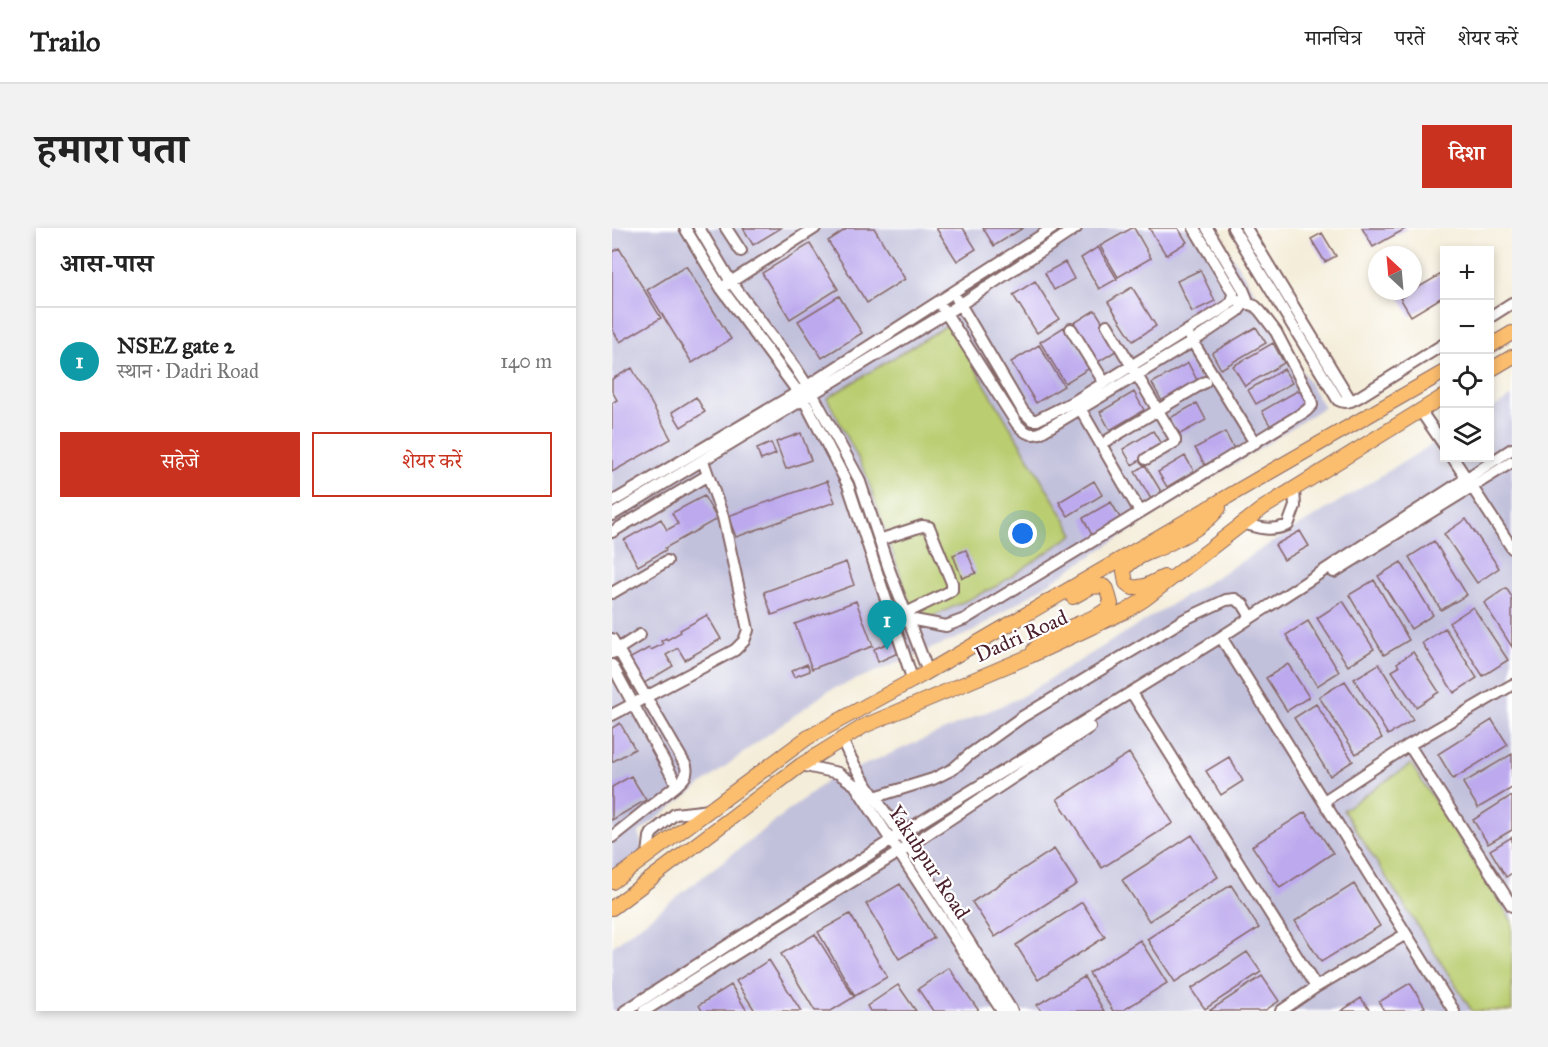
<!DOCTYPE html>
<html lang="hi">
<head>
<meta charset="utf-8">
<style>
  body { margin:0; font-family:"IM FELL Great Primer","Noto Serif Devanagari",serif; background:#f2f2f2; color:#222 }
  .controls { position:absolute; right:18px; top:18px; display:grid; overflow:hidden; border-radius:0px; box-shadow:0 3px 9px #0003 }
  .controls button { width:54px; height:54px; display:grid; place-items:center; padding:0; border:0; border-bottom:2px solid #e0e0e0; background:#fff; color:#222; font:30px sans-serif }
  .compass { position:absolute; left:756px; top:18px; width:54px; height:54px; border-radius:50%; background:#fff; box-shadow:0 3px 9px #0003; rotate:334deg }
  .you { position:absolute; left:411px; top:306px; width:21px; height:21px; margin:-15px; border:4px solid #fff; border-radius:50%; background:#1a73e8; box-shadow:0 0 0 9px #1a73e833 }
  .badge { display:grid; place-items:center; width:39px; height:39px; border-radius:50%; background:#c8321e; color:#fff; font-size:20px; font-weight:700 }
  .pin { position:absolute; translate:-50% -50px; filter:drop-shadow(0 2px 3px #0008) }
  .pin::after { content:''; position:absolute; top:32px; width:21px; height:18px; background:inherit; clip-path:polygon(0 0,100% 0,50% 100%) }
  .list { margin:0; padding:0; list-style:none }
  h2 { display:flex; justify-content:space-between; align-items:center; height:78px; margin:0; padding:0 24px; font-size:26px }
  h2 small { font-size:20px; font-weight:400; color:#767676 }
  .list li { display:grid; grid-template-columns:39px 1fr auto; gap:18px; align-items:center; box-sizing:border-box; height:108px; padding:0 24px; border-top:2px solid #e0e0e0 }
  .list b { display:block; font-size:22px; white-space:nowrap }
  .list p { margin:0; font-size:20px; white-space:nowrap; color:#767676 }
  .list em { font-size:20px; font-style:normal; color:#767676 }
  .actions { display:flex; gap:12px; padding:18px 24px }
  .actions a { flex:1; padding:14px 0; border:2px solid #c8321e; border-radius:0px; text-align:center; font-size:21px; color:#c8321e }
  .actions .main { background:#c8321e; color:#fff }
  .icon { flex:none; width:33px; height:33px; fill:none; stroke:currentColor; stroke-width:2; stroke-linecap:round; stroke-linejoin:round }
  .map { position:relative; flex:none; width:900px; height:783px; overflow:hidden; border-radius:0px }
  header { display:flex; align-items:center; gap:36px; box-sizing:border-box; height:84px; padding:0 30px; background:#fff; border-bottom:2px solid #e0e0e0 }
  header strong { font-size:28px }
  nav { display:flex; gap:33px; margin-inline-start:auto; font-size:21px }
  .intro { display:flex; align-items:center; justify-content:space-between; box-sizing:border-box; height:144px; padding:0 36px }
  h1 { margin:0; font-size:42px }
  .button { padding:15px 27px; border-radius:0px; background:#c8321e; color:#fff; font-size:21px; font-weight:700 }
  main { display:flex; gap:36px; padding:0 36px }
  aside { flex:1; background:#fff; border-radius:0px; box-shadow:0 3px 9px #0003 }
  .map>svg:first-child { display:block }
</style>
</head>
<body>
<header>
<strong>Trailo</strong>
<nav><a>मानचित्र</a><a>परतें</a><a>शेयर करें</a></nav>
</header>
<div class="intro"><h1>हमारा पता</h1><a class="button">दिशा</a></div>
<main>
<aside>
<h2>आस-पास<small></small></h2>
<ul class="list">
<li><span class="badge" style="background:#0f9aa8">1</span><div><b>NSEZ gate 2</b><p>स्थान · Dadri Road</p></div><em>140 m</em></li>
</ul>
<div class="actions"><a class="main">सहेजें</a><a>शेयर करें</a></div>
</aside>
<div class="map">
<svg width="900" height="783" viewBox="0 0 900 783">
  <rect width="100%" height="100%" fill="#fff"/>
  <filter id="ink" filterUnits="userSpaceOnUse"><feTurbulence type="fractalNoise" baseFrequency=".0167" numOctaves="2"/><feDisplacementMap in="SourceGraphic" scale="12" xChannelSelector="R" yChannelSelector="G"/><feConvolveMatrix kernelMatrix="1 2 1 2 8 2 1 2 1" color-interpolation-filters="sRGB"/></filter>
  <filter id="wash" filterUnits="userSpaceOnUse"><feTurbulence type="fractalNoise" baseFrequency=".008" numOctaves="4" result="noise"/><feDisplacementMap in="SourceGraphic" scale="24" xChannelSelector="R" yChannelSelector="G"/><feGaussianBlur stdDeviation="1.35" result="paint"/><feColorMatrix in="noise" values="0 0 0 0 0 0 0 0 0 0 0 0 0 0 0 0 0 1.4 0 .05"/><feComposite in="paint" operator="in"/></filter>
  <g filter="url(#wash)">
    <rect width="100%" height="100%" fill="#f4edd9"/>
    <path fill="#c2c1dc" d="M0,0h603l109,179 -352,225 -144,59 -81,59 -108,82 4,20 -31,27z
      M900,168v615h-900v-64l215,-166 192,-83 425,-261v21h46v-48z"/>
    <path fill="#bacd71" stroke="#82764e" stroke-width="1.5" d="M337,96l125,210 -77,52 -80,38 -51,-150 -39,-76z
      M799,536l101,157v90h-40l-129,-201z"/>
    <g id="blocks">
      <path fill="#bdaaee" d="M131,0h38l-28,17z
        M236,0h26l31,51 -38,24 -39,-62z
        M324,0h27l13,21 -19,12z
        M371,0h40l-29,18z
        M520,0h2l17,30 -33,19 -18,-31z
        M537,0h29l9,14 -21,13z
        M750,0h45l-34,19z
        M710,5l14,23 -11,6 -14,-23z
        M198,16l28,45 -48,30 -28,-46z
        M486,19l19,32 -18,10 -18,-31z
        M7,20l42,70 -41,24 -8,-13v-77z
        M453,34l9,17 -20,11 -9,-17z
        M74,38l45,73 -39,24 -45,-73z
        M588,42l15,31 -23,11 -15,-31z
        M831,45l1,23 -33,20 -11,-18z
        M423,53l24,38 -22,14 -24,-38z
        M520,59l24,39 -23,15 -25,-39z
        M227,68l23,37 -40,25 -24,-37z
        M483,82l24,39 -24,15 -24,-39z
        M452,99l26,41 -25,15 -25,-41z
        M644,99l10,16 -45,26 -9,-16z
        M661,115l11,20 -39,23 -12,-20z
        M427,117l25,41 -28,17 -25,-41z
        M576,135l11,21 -36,19 -11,-20z
        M20,140l39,71 -59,33v-69l5,-3 -5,-9v-12z
        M672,141l8,14 -36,21 -8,-14z
        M687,162l9,16 -37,21 -9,-16z
        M522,164l10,18 -34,20 -10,-18z
        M84,169l9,15 -24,15 -9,-15z
        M585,175l9,17 -26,14 -10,-16z
        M541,203l10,16 -31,18 -9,-16z
        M613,204l9,17 -29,16 -10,-17z
        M189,205l10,27 -25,9 -10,-27z
        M159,215l5,11 -15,6 -4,-11z
        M573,228l9,15 -27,16 -9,-15z
        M533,237l17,28 -11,6 -16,-27z
        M215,253l8,21 -99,35 -8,-21z
        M482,253l8,14 -34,21 -9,-14z
        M92,268l13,23 -52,29 1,2 -28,16 -14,-26 37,-21 6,11 11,-6 -6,-11z
        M499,274l11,19 -29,16 -10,-19z
        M854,291l33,49 -22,15 -33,-49z
        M688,303l9,15 -25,14 -9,-15z
        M822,313l33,54 -26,15 -32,-53z
        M354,322l10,23 -14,5 -9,-23z
        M234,334l8,23 -82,30 -8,-23z
        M789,334l32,53 -22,14 -33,-53z
        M762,352l35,60 -25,15 -35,-60z
        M894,360l6,9v50l-28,-44z
        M244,373l17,45 -61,23 -17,-45z
        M731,373l31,48 -26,17 -31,-48z
        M861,379l35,53 -25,16 -34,-53z
        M95,387l14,24 -36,21 -7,-12 -12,7 7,11 -32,19 -14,-25 22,-12 2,2 12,-6 -2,-3 5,-3 1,2 14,-8 -1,-2z
        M696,393l31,51 -22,14 -31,-51z
        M833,400l32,50 -23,15 -32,-50z
        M283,412l5,12 -22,10 -4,-13z
        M801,424l26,40 -23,15 -24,-36 7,-4 -2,-4z
        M195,436l3,7 -16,6 -3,-6z
        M676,436l21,33 -22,14 -21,-33z
        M767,436l34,56 -25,15 -34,-56z
        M733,453l37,57 -26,16 -37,-57z
        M704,476l37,57 -23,15 -36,-58z
        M880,492l16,25 -55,34 -15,-25z
        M8,495l15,26 -23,13v-34z
        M517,525l44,70 -71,45 -45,-69z
        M900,526v34l-34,20 -15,-25z
        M617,529l14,24 -22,14 -15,-24z
        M19,548l15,24 -34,20v-33z
        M900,567v35l-24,14 -15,-24z
        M693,584l28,41 -53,35 -28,-42z
        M580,607l26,42 -69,44 -27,-41z
        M900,609v36l-6,4 -16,-27z
        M442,621l23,35 -82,53 -23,-35z
        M288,656l34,54 -35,21 -33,-55z
        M742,656l26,42 -59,36 -26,-41z
        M619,657l28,43 -84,54 -28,-43z
        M470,674l23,35 -67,43 -22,-35z
        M238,686l37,63 -32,19 -37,-64z
        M203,706l39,63 -23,14h-16l-34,-57z
        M528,712l27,43 -45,28h-9l-24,-38z
        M635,724l14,20 -56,37 -14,-20z
        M157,732l32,51h-46l-19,-30z
        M337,740l30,43h-46l-15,-22z
        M650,748l17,25 -15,10h-55z
        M472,749l20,34h-62l-5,-6z
        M798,755l15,24 -8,4h-33l-5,-9z
        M119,757l16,26h-45l-3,-6z
        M286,757l18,26h-46l-3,-5z
        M749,770l9,13h-29z"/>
    </g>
  </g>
  <g filter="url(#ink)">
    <use href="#blocks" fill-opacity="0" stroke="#866768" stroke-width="1.5"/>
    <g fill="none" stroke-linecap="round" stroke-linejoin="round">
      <defs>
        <path id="minor" d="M73,0l36,60 83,112 44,85 65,196
          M87,0l32,54 64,85 18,28 46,84 30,90 39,103
          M114,0l15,23
          M621,0l105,172c7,4 14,1 21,-3l85,-53
          M634,0l105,173
          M114,57l89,-57
          M345,71l66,112 9,9h5l38,-19 152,-95 5,-5 1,-8 -39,-65
          M330,79l75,117c7,8 12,12 23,9l152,-91 46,-31 9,-12 -5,-12 -35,-59
          M878,89l22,-14
          M495,97l68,114v3l-29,17
          M459,101l33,53
          M577,108l66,107
          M465,175l63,109
          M808,182l24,35
          M496,212l97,-58
          M841,230l59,90
          M0,274l186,-110 255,-164
          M0,287l349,-211 115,-76
          M630,295c17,5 29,9 46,2l7,-19 -1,-17
          M0,304l96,-57
          M267,312l43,-14 7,1 23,56v7l-3,2 -43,21
          M722,344l178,-110
          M0,365l55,-32
          M281,396l16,-5 37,7 19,-7 341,-208 6,-6 -1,-6 -35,-67 -16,-21 -5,-5 -23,-8
          M609,409l233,374
          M0,411l74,127c2,9 -2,13 -9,19l-65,52
          M0,425l28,-18
          M0,437l65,120
          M520,465l184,294
          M0,487l123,-65 9,-9 4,-11 -25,-113 -20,-56
          M230,511c15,38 43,71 65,105 36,55 70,111 105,167
          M797,517l103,161
          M189,537l37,8 17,12 147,226
          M263,569l58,-18 20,-10 16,-14 53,-38 163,-98 41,-19 9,-1 8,5 8,13
          M712,573l85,-56 103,-60
          M36,626l2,-17 2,-4 23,-19 35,-4
          M13,783l276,-177 320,-197 291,-188
          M32,783l265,-165 181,-119
          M669,783l35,-24 90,-53"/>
        <path id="major" d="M878,118l22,-13
          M878,142l22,-13
          M552,349l-19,9 -12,2 -7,-5 -2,-12c7,-14 27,-18 40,-25 18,-9 43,-21 55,-38
          M422,422c20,-25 65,-27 77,-46l-4,-15 -4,-3 -12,1 -18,10
          M0,654l195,-144 117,-64 339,-198 181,-104
          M0,680l189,-143 63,-39 166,-70 96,-45 19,-12 118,-91 181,-112"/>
      </defs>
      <use href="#minor" stroke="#866768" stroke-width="14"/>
      <use href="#major" stroke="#866768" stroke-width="16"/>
      <use href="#minor" stroke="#fff" stroke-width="10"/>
      <use href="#major" stroke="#fbbd6e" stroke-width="14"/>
    </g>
  </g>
  <g text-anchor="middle" stroke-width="4.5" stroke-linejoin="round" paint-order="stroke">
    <g font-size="21" fill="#4a1f2b" stroke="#fff">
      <text transform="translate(409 408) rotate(-24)" y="7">Dadri Road</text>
      <text transform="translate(317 634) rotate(57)" y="7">Yakubpur Road</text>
    </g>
  </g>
</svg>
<div class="controls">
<button>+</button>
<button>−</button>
<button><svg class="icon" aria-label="locate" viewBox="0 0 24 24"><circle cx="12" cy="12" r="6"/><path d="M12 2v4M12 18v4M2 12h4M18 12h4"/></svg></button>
<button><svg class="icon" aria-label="layers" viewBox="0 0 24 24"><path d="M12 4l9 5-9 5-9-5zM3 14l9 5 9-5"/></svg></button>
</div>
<svg class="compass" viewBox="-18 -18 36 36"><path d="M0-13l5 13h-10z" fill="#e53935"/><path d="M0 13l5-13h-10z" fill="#767676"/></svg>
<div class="you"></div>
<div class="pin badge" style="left:275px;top:422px;background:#0f9aa8">1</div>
</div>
</main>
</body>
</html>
